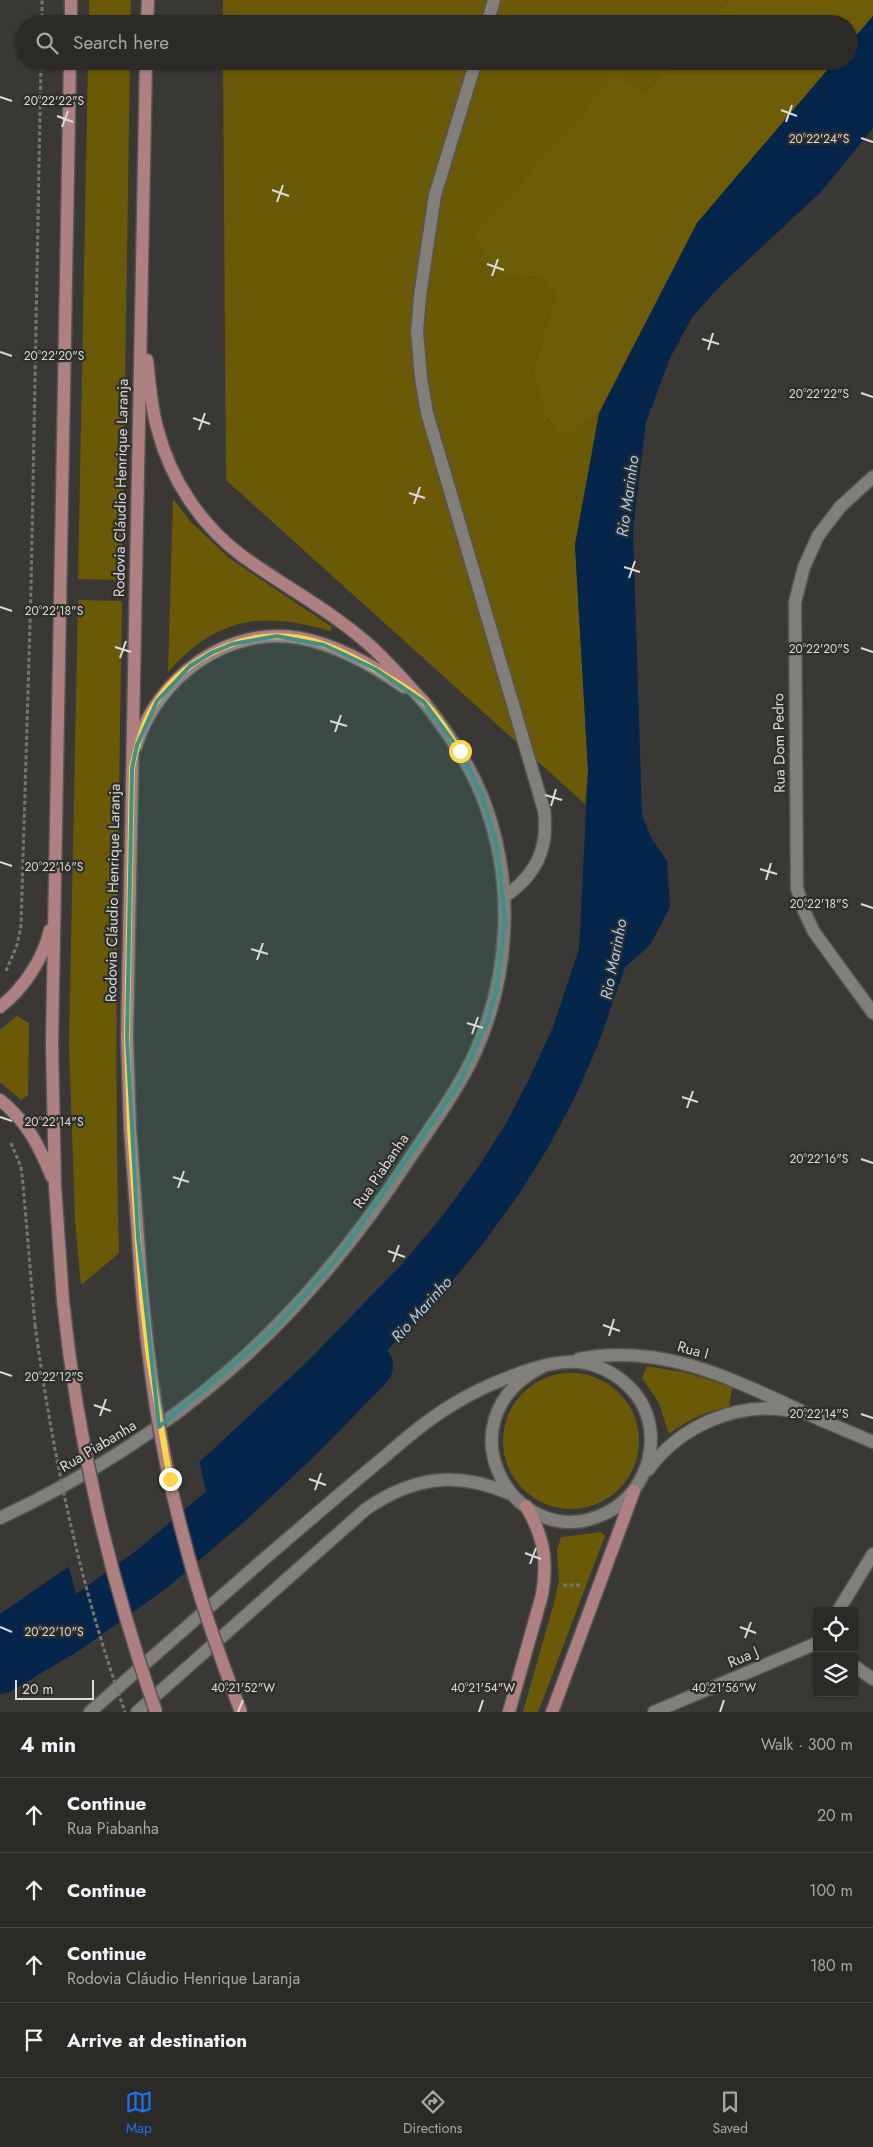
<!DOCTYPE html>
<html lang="en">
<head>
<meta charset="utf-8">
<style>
  body { margin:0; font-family:Jost,sans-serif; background:#33322f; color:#f1f3f6 }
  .controls { position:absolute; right:15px; bottom:15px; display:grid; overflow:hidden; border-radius:5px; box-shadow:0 1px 4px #0004 }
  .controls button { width:45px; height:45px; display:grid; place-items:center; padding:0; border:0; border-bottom:1px solid #474644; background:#2b2a27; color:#f1f3f6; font:25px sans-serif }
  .scale { position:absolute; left:15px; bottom:12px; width:79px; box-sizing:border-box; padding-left:5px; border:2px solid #dcdbd9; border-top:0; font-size:14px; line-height:18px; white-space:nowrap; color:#dcdbd9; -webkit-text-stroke:4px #2e2e2a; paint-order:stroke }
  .stop { position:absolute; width:15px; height:15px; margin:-11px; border:4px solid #ffd54a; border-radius:50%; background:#fff }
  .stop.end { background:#ffd54a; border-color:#fff; box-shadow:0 1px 5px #0008 }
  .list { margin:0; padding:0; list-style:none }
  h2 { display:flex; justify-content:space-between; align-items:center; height:65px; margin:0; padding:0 20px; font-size:21px }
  h2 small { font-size:16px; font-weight:400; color:#a6a7a7 }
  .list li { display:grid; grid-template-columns:32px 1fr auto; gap:15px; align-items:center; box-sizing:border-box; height:75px; padding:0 20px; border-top:1px solid #474644 }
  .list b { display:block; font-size:19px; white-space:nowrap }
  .list p { margin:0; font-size:16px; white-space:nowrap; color:#a6a7a7 }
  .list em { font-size:16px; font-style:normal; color:#a6a7a7 }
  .icon { flex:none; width:28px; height:28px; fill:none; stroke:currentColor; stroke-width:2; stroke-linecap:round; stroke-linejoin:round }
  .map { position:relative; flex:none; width:873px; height:1712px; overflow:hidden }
  .search { position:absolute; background:#2b2a27; box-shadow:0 1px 4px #0004; left:15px; right:15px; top:15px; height:55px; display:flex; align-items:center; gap:12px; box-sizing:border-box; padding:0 18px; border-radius:28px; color:#a6a7a7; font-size:19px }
  .sheet { height:365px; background:#2b2a27 }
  nav { display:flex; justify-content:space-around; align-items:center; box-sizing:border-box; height:70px; border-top:1px solid #474644; background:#2b2a27; font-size:14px; color:#a6a7a7 }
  nav a { display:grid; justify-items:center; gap:2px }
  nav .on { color:#1a73e8 }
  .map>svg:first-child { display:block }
</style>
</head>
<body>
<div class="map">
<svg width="873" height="1712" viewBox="0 0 873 1712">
  <rect width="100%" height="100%" fill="#393834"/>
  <path fill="#6a5a08" d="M89,0h42l-1,24h-41z
    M223,0h505l-21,24h-484z
    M88,61h42l-8,519 -44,-1z
    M223,61h450l-28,32 -29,-16 -112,199 37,2 15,18 -13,39 -10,39 15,47 20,14 33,-25 -26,135 13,225 -3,34 -359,-324z
    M173,499l17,22 39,37 103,69 -2,4c-68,-20 -113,-14 -162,41z
    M78,600l44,1c-3,218 -9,435 -3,652l-38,32 -6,-63 -6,-179z
    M17,1016l12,7 -1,72 -7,5 -21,-18v-52z
    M647,1366l40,7 45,14 -3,20c-23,4 -41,13 -60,27l-10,-31 -17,-25z
    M503 1441a68 68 0 1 1 136 0a68 68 0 1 1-136 0Z
    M601,1532l4,4 -67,176h-15l32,-113 4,-19 -2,-30 4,-13z"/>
  <path fill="#6e5d08" d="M728,0h145v16l-24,28v-20h-142z
    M673,61h162l-138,162 -96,187 -32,25 -10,-2 -13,-16 -13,-43 10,-39 13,-39 -15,-18 -37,-2 -31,-38 143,-162 29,17z"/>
  <path fill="#06254a" d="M873,16v112l-52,64 -98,91 -30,33 -23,42 -24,64 -13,108 9,285 10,24 15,22 3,46 -20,38 -25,22 -27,78 -23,52 -26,49 -30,48 -37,51 -41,50 -44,45 -56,57 -117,110 -115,92 -109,74v-59l80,-55 111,-89 116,-108 97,-100 39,-47 36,-49 28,-44 24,-47 22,-48 26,-78 9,-179 -13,-225 24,-132 98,-190 138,-162h14v-17z"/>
  <path fill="#393834" d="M199,1460l13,59 -50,42 -79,59 -15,-56 60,-45z"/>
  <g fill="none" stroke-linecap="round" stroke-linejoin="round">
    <path stroke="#06254a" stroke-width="48" d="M0,1670l67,-40 85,-61 75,-64 73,-68 69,-71"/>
    <defs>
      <path id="street" d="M487,24l7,-24
        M476,61l-41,134 -15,101 -3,36 4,46 6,35 117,397c5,39 -8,65 -40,87
        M873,477l-33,30 -22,29 -14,31 -9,35 2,286 7,23 10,21 59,81
        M654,1712l163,-69"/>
      <path id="secondary" d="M579,1359c84,-17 157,22 231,56 20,9 42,18 63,27
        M648,1470c32,-44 90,-70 145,-59
        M0,1518c177,-83 301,-194 408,-357 23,-35 49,-69 67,-108 36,-80 40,-174 7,-257 -14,-35 -35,-65 -58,-94
        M838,1611l35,-57
        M854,1666l19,13
        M90,1712c58,-51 116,-102 174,-153 40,-34 79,-68 119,-101 22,-19 44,-38 69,-53 29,-18 91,-46 126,-43 22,2 42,14 56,30 32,38 16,98 -26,120 -91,48 -172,-91 -66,-145
        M137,1712l229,-203c48,-33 91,-38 145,-15"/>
      <path id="primary" d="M71,24v-24
        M147,24l1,-24
        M147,360c3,24 4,48 11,71 13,49 43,94 83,124 41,30 87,54 125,87 21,18 39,40 58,60
        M136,746c21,-68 91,-121 164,-108 37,7 74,28 104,49
        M0,1007c23,-18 43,-47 50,-77
        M0,1100c28,23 38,44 52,77
        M138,1237l-8,-109 -3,-90 19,-977
        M63,1301l-8,-115 -3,-143 18,-982
        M509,1712l33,-117c6,-36 2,-57 -16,-89
        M552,1712l82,-221"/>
    </defs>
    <use href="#street" stroke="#555450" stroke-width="15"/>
    <use href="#secondary" stroke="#555450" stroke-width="15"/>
    <use href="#primary" stroke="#555450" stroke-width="15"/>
    <path stroke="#767572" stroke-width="3" stroke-dasharray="4 2.5" stroke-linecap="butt" d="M42,24v-24
      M6,971l11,-26 4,-19 10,-336 10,-529
      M11,1143l10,24 2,17 12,141
      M563,1585h17"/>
    <use href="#street" stroke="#807f7a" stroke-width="12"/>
    <use href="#secondary" stroke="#807f7a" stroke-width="12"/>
    <use href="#primary" stroke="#ae8082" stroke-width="12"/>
    <defs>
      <path id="primary-bridge" d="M138,1237c6,102 19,204 46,302 15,59 35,116 57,173
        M63,1301c15,144 46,274 93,411"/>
    </defs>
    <use href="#primary-bridge" stroke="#555450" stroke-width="15" stroke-linecap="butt"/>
    <path stroke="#767572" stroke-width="3" stroke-dasharray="4 2.5" stroke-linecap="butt" d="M35,1325c18,132 45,261 90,387"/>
    <use href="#primary-bridge" stroke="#ae8082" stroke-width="12"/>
  </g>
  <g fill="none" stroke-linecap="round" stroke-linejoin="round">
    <path stroke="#ffd54a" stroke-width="6" d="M170,1479l-21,-121 -7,-60 -12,-170 -3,-90 5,-270c5,-23 11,-47 25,-67 30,-45 89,-72 143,-63 28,5 56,20 80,34 14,9 32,18 44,30 15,14 25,33 36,49"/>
  </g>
  <path fill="#428f89" fill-opacity="0.2" stroke="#428f89" stroke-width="4" stroke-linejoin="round" d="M277,636l47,9 51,24 49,33 36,49 22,44 15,52 8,72 -8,70 -10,33 -28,62 -118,170 -67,76 -115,97 -21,-190 -11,-199 5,-270 5,-23 20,-44 33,-35 21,-13 21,-9z"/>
  <path fill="none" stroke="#dcdbd9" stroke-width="2" d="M0,97l12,4M781,110l16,6M57,116l16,6M786,122l6,-17M62,127l6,-16M861,138l12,4M272,190l17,6M277,202l6,-17M487,264l17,6M492,276l6,-17M702,339l17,5M708,350l5,-17M0,352l12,4M861,393l12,4M193,418l17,6M199,430l6,-17M409,493l16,5M414,504l6,-17M624,567l16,5M629,578l6,-17M0,607l12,4M115,647l16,5M861,648l12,4M120,658l6,-17M330,721l17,5M335,732l6,-17M545,795l17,5M551,806l5,-17M0,862l12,4M760,869l17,5M766,880l5,-17M861,904l12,4M251,949l17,5M257,960l6,-17M467,1023l16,5M472,1034l6,-17M682,1097l16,5M687,1108l6,-17M0,1117l12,4M861,1159l12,4M173,1177l16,5M178,1188l6,-17M388,1251l17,6M393,1262l6,-17M603,1325l17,6M609,1336l5,-17M0,1372l12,4M94,1405l17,6M861,1414l12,4M100,1416l6,-17M309,1479l17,6M315,1490l6,-17M525,1553l16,6M530,1564l6,-16M0,1627l12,5M740,1627l16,6M745,1638l6,-16M238,1712l5,-12M479,1712l4,-12M720,1712l4,-12"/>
  <g text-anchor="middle" stroke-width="4.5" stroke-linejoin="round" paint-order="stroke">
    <g font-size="15" fill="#dcdbd9" stroke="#2e2e2a">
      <text transform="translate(121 488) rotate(-89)" y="5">Rodovia Cláudio Henrique Laranja</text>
      <text transform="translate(779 743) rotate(-91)" y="5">Rua Dom Pedro</text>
      <text transform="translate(113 893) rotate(-89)" y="5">Rodovia Cláudio Henrique Laranja</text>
      <text transform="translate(381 1171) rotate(-56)" y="5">Rua Piabanha</text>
      <text transform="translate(693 1350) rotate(15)" y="5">Rua I</text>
      <text transform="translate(98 1446) rotate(-31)" y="5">Rua Piabanha</text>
      <text transform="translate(743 1657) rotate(-23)" y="5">Rua J</text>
    </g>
    <g font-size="16" font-style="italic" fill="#a7cbf9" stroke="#2e2e2a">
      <text transform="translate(627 496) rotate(-82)" y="6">Rio Marinho</text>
      <text transform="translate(613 959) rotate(-79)" y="6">Rio Marinho</text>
      <text transform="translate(421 1309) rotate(-48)" y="6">Rio Marinho</text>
    </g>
  </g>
  <g font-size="12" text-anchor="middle" fill="#dcdbd9" stroke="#2e2e2a" stroke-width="4.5" stroke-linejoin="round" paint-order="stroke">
    <text x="54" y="105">20°22'22"S</text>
    <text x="819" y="143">20°22'24"S</text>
    <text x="54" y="360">20°22'20"S</text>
    <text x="819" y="398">20°22'22"S</text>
    <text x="54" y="615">20°22'18"S</text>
    <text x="819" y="653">20°22'20"S</text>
    <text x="54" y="871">20°22'16"S</text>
    <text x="819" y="908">20°22'18"S</text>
    <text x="54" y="1126">20°22'14"S</text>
    <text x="819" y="1163">20°22'16"S</text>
    <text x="54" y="1381">20°22'12"S</text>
    <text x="819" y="1418">20°22'14"S</text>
    <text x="54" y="1636">20°22'10"S</text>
    <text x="243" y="1692">40°21'52"W</text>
    <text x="483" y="1692">40°21'54"W</text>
    <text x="724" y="1692">40°21'56"W</text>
  </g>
</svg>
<div class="controls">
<button><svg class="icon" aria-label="locate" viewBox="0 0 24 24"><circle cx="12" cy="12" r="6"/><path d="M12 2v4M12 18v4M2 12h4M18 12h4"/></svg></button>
<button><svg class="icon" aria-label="layers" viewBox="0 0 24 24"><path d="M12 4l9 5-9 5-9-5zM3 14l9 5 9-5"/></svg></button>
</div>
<div class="scale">20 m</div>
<div class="stop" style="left:460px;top:751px"></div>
<div class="stop end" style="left:170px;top:1479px"></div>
<div class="search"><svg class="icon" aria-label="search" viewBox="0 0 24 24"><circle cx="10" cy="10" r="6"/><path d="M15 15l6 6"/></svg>Search here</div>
</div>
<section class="sheet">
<h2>4 min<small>Walk · 300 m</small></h2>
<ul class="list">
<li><svg class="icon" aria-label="ahead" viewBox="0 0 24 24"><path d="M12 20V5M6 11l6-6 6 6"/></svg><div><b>Continue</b><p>Rua Piabanha</p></div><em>20 m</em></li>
<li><svg class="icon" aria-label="ahead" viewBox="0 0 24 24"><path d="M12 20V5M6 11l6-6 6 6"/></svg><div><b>Continue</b></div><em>100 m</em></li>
<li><svg class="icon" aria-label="ahead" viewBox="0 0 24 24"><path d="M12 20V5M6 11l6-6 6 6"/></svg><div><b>Continue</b><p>Rodovia Cláudio Henrique Laranja</p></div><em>180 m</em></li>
<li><svg class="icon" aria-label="arrive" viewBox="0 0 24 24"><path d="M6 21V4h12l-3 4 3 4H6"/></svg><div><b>Arrive at destination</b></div></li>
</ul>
</section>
<nav>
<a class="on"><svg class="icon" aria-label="map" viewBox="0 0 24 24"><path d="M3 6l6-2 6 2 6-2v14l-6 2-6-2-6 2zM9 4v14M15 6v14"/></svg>Map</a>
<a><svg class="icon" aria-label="directions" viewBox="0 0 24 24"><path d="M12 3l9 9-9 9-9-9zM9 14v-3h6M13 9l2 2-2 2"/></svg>Directions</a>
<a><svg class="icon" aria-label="saved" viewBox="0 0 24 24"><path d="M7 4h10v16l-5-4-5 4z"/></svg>Saved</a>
</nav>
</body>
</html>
